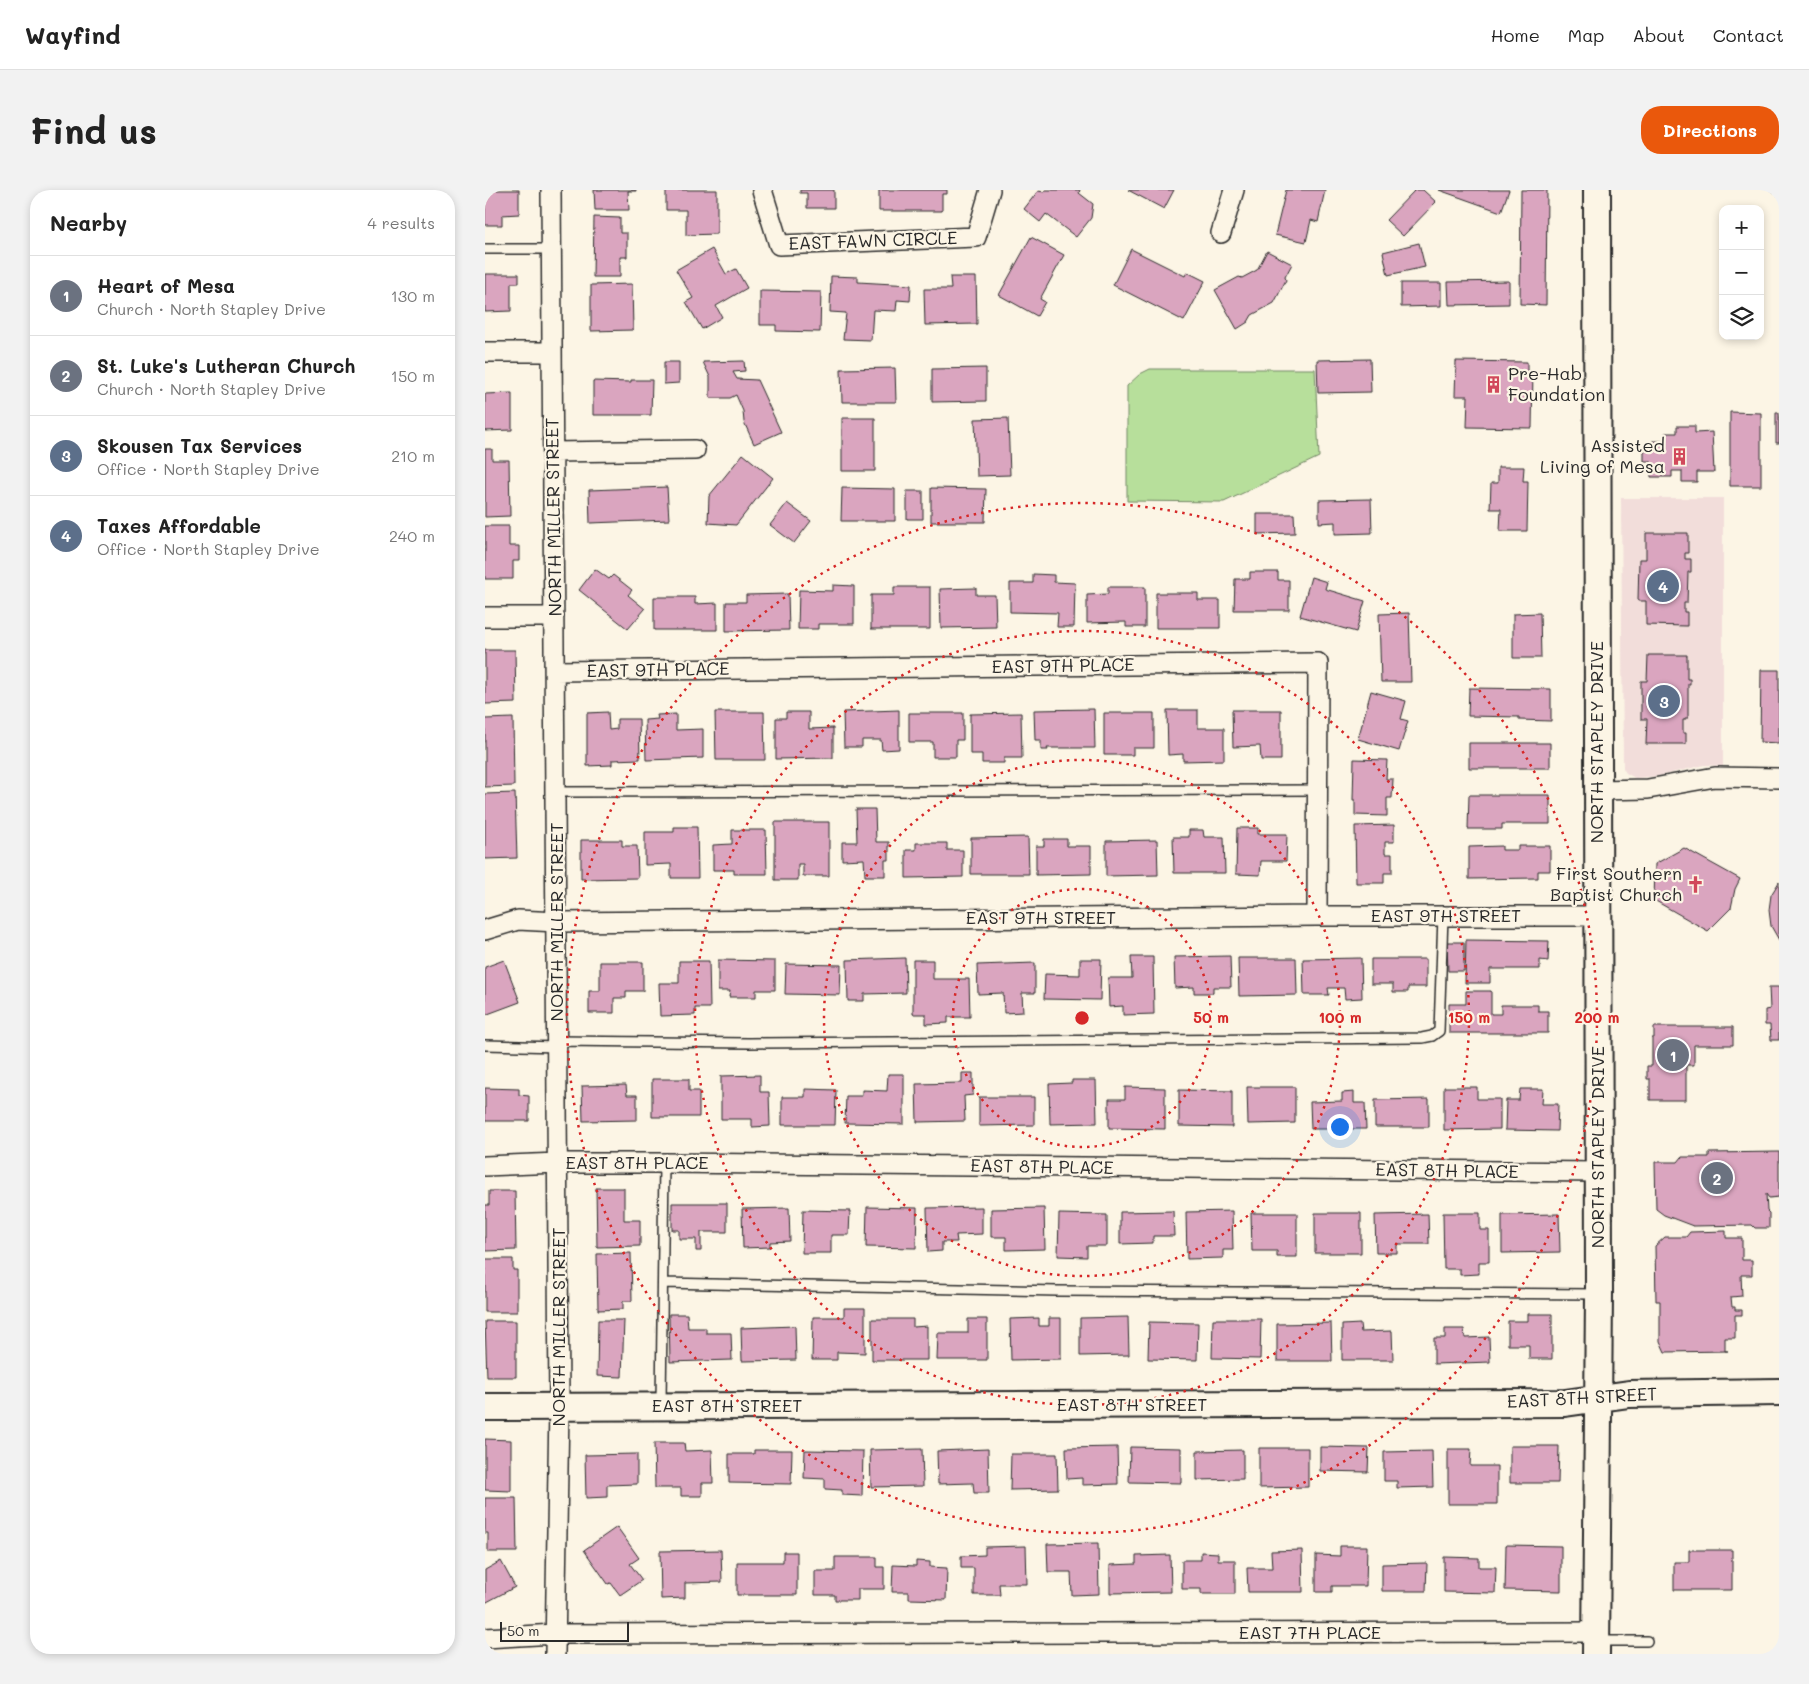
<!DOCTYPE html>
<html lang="en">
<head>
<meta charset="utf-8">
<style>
  body { margin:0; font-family:Mali,sans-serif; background:#f2f2f2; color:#222 }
  .controls { position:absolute; right:15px; top:15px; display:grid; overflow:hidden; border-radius:10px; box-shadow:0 2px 8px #0003 }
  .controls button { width:45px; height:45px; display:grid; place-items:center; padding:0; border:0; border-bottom:1px solid #e0e0e0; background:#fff; color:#222; font:25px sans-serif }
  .scale { position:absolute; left:15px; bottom:12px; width:129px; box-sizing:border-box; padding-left:5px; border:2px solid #2b2b2b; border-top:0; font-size:14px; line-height:18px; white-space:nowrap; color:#2b2b2b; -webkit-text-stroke:4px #fcf5e5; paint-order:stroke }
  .you { position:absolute; left:854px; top:936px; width:18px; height:18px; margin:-12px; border:4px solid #fff; border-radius:50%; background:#1a73e8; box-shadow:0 0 0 8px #1a73e833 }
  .badge { display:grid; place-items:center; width:32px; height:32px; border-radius:50%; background:#ea580c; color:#fff; font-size:16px; font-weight:700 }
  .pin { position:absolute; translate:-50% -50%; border:2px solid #fff; box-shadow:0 1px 5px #0006 }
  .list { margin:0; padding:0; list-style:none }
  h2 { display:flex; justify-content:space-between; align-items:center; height:65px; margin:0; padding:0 20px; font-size:21px }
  h2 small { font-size:16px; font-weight:400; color:#767676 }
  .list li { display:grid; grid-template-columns:32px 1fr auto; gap:15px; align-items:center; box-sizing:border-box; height:80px; padding:0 20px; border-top:1px solid #e0e0e0 }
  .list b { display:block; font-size:19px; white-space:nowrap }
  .list p { margin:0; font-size:16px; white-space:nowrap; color:#767676 }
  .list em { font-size:16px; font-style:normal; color:#767676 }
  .icon { flex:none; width:28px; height:28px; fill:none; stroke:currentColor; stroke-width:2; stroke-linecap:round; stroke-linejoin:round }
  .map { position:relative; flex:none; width:1294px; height:1464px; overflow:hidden; border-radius:20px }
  header { display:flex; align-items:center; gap:30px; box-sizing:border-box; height:70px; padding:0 25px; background:#fff; border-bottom:1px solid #e0e0e0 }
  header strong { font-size:24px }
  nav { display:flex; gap:28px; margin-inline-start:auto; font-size:18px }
  .intro { display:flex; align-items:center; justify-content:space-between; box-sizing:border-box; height:120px; padding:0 30px }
  h1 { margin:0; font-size:35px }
  .button { padding:12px 22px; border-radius:20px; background:#ea580c; color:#fff; font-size:18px; font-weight:700 }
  main { display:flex; gap:30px; padding:0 30px }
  aside { flex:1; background:#fff; border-radius:20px; box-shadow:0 2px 8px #0003 }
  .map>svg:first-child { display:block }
</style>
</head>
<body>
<header>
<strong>Wayfind</strong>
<nav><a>Home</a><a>Map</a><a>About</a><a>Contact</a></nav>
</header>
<div class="intro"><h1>Find us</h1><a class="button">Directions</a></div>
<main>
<aside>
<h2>Nearby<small>4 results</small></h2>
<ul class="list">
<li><span class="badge" style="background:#6b7280">1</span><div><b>Heart of Mesa</b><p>Church · North Stapley Drive</p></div><em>130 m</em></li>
<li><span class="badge" style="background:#6b7280">2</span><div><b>St. Luke's Lutheran Church</b><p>Church · North Stapley Drive</p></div><em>150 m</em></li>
<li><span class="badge" style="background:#5c6f8a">3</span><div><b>Skousen Tax Services</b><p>Office · North Stapley Drive</p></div><em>210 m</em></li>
<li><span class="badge" style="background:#5c6f8a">4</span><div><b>Taxes Affordable</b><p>Office · North Stapley Drive</p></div><em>240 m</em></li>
</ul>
</aside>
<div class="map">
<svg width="1294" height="1464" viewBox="0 0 1294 1464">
  <rect width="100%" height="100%" fill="#fcf5e5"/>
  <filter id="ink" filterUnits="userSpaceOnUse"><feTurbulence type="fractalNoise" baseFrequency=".02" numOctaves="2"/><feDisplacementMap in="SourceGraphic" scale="10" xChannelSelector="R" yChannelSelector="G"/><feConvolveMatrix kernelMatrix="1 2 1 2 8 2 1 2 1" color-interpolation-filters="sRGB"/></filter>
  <g filter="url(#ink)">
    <path fill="#f2ddda" d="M1136,308h102v268l-19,-1 -45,11 -24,2 -9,-5 -3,-5z"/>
    <path fill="#b7df9b" stroke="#718563" d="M665,179h165l4,88 -95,45 -97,-1v-115l13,-12z"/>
    <path fill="#daa5bf" stroke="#2b2b2b" d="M0,0h34v24l-17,1v10h-17z
      M109,0h42v1h-8l1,19h-34z
      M181,0h51v44l-31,1v-25h-20z
      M315,0h34v18h-27v-15h-7z
      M394,0h68v4h-5v17h-63z
      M560,0h35l-1,3 14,11 -2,14 -15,19 -30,-23 -6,8 -16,-13 14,-18 6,1z
      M643,0h46l-10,19z
      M801,0h39l-7,32 -7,-2 -5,22 -31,-7z
      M930,0h8l13,12 -33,34 -17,-16z
      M954,0h70l-8,22z
      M1036,0h26l-1,115 -26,-1z
      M109,27l26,1v15h7v24h-7v20h-27z
      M546,47l33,18 -24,44 5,3 -8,14 -38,-21z
      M934,53l6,24 -37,8 -5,-23z
      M227,59l14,25 10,-5 11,19 -31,18 6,11 -20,12 -16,-27 7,-4 -17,-28z
      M646,59l54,27 2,-4 18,9 -21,40 -71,-36z
      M782,61l25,13 -7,13 1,3 -12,23 -22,12 -4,7 -11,7 -22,-39 24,-13 3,1 15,-8z
      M0,84h34v9h-8v28l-26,1z
      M346,86l27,1v5l53,3 -1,16 -13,-1 -1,11 -23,-1 -2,30 -28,-1 3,-26 -16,-1z
      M465,87h26l1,47 -52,1 -1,-36h27z
      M1024,91v23l-60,1 -1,-23z
      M916,93h40v23l-40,1z
      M147,94l1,46 -42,1v-46z
      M275,101l61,1 -1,40 -44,-1v-6h-16z
      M885,169l1,33 -53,1 -1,-33z
      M259,171l1,10 -12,1 4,7 20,1 24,52 -27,12 -10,-22 -1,-11 -7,-16 -6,3h-20v-21l-7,-15z
      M971,171l71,1v9h6l-1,57 -65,-1 1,-31h-13z
      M179,172h15v21l-15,1z
      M410,178l1,34h-54l-1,-33z
      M501,178v33l-54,1v-33z
      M146,190h21l-1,35h-58v-34l38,1z
      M27,203v37l-27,1v-37z
      M1245,222l31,1v73h-31z
      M1291,223h3v30h-3z
      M357,228h33v53h-33z
      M523,228l2,57 -33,1 -2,-57z
      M1192,236h18v7l17,-1 2,40h-17v10h-15v-11h-10v6h-21v-16h-7v-10h8v-10h13v-8h12z
      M0,259h7v11h17l1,56 -25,1z
      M258,264l30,24 -37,47 -28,-2 1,-27z
      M1013,277h26l-1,14h5l-1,50h-27l1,-22h-11l1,-26h7z
      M182,297l2,33 -79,3 -1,-33z
      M357,298l53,1v32h-54z
      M446,298l55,1 -1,33h-54z
      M422,301h16v28h-16z
      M886,309l1,34 -37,1v-12l-16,1v-23z
      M302,313l24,18 -17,22 -24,-18z
      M772,324h37l1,19 -38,1z
      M0,336h24v20h10v15h-6v18h-28z
      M1161,343h42v20h-3v6h6v13h-3l-1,31h-3v9h3v14l-41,-1v-24h-8l1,-42h7z
      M110,379l14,10 4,-4 19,15 -4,5 17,14 -17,20 -49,-39z
      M765,382h28v8h11v30h-55l1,-31h15z
      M548,384l21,1v7l21,1 -1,44h-17l1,-14 -48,-1v-29h23z
      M826,387l16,5 -2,7 40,12 -9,31 -56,-16z
      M348,395l21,1v38h-36v5h-20l1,-39 34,1z
      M409,397h36v42h-59v-34h23z
      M623,397h37v40h-19v-5l-39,1v-28l21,-1z
      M491,398v7h19l1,32 -55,1 -1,-39z
      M671,403h42v7h22v28h-64z
      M303,404l1,36 -63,1v-29h20v-7z
      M169,407h41v7l22,-1v27h-63z
      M924,423l2,69h-30l-2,-68z
      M1055,423l1,45h-28v-44z
      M0,460h30l1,53 -31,1z
      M1163,465h39v24h3v5h-2v34h-3v2h-2v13h3v11h-40l1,-25h-6v-38h6z
      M1276,480h18v73l-19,-1z
      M984,498l82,1v32l-32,-1v-3l-51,-1z
      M886,501l35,10 -5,18 7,2 -9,30 -41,-12z
      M609,519l1,39h-48l1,2h-7v-10h-6l-1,-30z
      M414,520v39l-17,1 -1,-10h-19v7h-18l-1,-35z
      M682,520h31v18h26v32l-41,1v-7l-15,1z
      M747,520h49v50h-20l-1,-14 -27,1z
      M123,522l1,18 8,-1v-10h22l1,40 -28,1v5l-25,1v-53z
      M230,522h49l1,48h-49z
      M301,522h23v17l24,-1v30l-57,1v-41h10z
      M424,523h54v27h-7v17h-23v-15h-24z
      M536,523l1,45h-18v5h-22v-9h-12v-40z
      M619,523h50v35h-21v7h-29z
      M191,524v16l27,-1v29l-57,2 -1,-40 13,-1 -1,-4z
      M28,528l1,68 -29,1v-68z
      M984,553h81v25h-81z
      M869,569l33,1 -1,19h7l-1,19h-5v18l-32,-1v-15h-2z
      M30,603l2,65 -32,1v-65z
      M984,605h81v29h-48v5h-34z
      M371,619h19l1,33h13v18h-4v16h-20l-1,-17 -22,1v-18h15z
      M290,632h54v54h-26v-12h-5v16h-23z
      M909,635v17h-9v12h7v19h-8v10h-28l-1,-57z
      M189,637h23l1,51h-27v-14l-26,1v-33h29z
      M752,638h21v6h29l-1,27h-25l-1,14 -24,-1z
      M247,640h34l1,44h-33v-4h-21v-25l19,-1z
      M704,640h14l1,7h20l1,36h-51l-1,-36h16z
      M543,647l1,37h-58v-36z
      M559,649h23v7h24v28l-55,1v-29h8z
      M96,650h41v6h15l1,32 -57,1z
      M672,650l1,35 -52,1v-35z
      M431,653h31v7h16v27l-57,1v-28h10z
      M1017,656v4h16v-4h32v25h-12v7l-69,1v-32z
      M1199,658l56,31 -5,10 -4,19 -23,23 -54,-31 1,-36z
      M1294,692v58l-8,-14 -2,-16 2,-15z
      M981,750l83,1 -1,20 -8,-1v9h-50v14h-25z
      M962,752h17v29h-16z
      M745,766l1,31h-18v6h-19v-6l-19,1 -1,-31z
      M646,767h22l1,57 -31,1v-9l-14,1 -1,-29h24z
      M420,768l1,35 -42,1v7h-16l-1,-41z
      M753,768h58l1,37 -58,1z
      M876,768l1,40 -17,1 -1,-11h-16l1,7h-25l-1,-36z
      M595,769h21l-1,41 -56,-1 1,-25 35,1z
      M886,769h55v28h-18v5h-15v-8h-22z
      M19,770l16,42 -35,13v-48z
      M233,770l57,1v29h-19v7h-27l1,-6h-12z
      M428,770h20v19h36l1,38h-22v6l-22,1v-10h-13z
      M194,771h30l1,47h-15v7l-35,1 -1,-33h20z
      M115,772h43v29h-17v7h-12v15h-25v-22h11z
      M550,773v30h-13l1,19 -19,1 -1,-20 -25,1 -1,-29z
      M301,774l55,1 -1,30 -55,-1z
      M1284,797h10v53h-8l-1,-15h-5v-15l5,-1z
      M981,801h25v23h10v-9h37v6h10v22h-99v-29h17z
      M1169,837h79v18h-39v20h-8v35h-36v-21h-3v-13h5v-28h2z
      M477,883h11v22l-9,1 1,25 -48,1 -1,-38 46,-1z
      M403,884h16v50l-59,-1 1,-27h16v-6l25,1z
      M275,885v17h9l1,34 -18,1v-8h-31v-43z
      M167,889h37v12h10v26h-47z
      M587,890h24l1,43 -47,1 -1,-40 23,-1z
      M141,895l1,10h10v25l-54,1 -1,-35z
      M640,897l40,1v41l-56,-1v-29h16z
      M762,897h48v36l-47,1z
      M959,897h33v12h23v30l-56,1z
      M0,898l34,1v6l10,1v25h-44z
      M320,899l31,1 -1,35h-53v-28h23z
      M1035,899h23l-1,15h16l-1,27 -52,-1 1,-30h13z
      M694,900l53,1v36l-53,-1z
      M869,902v11h11l1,26h-55l-1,-27 32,-1v-8z
      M494,907h55v28l-55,1z
      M944,909v28h-54v-27z
      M1294,962v45l-10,1 -3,-4 1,17 2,2v15h-14l-3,-3 -59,1 -29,-11 -8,-6 -1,-47h23l4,-5h27v-4z
      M111,998h28v32h16v26l-43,1z
      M4,1001h26l1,59 -31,1v-46h4z
      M187,1013h55v29h-26v19h-5v-12h-17v-9h-7z
      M382,1017l50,1 -1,40 -50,-1z
      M497,1017v27l-26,1 1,7h-15v9l-14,1 -1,-44z
      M304,1018l1,33 -20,1v5l-27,1 -1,-39z
      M559,1018l1,41 -39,1v-13h-15v-28z
      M318,1020l47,1 -1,24h-18v18h-29z
      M688,1021l1,25h-21v7l-33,1v-32z
      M747,1021l1,39h-10v8l-36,1 -1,-47z
      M766,1023h46v44h-20v-6h-25z
      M830,1023h46v40h-46z
      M958,1023h37v17h9v32h-10v12l-19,1v-6h-16z
      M574,1024l48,1v31h-20v11l-29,-1z
      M943,1024l1,30h-32v9h-21l-1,-38z
      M1074,1024l1,38 -58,1v-38z
      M1241,1041v7h16v22h10v15h-11l1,21 -11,1 1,10h3v3h7v5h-7v23h-10v13h3l-63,1 -5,-11v-40h-4l-1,-55 10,-9h21l4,-5z
      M146,1063l1,48h-9v8l-25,1 -1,-56z
      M0,1069h28v11h4v42h-32z
      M359,1118h21v45l-28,-1v8h-25l1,-43h31z
      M184,1124h18l1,14h18v5h25l1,27 -62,2z
      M1043,1124h24v45h-23v-14h-21v-24h20z
      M643,1127l1,38 -49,1v-38z
      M554,1128v8h10v-8h12v41l-50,1 -1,-41z
      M387,1129h41v8l14,-1v34h-55z
      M483,1129h19v41h-50l1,-27h30z
      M728,1129h48l-1,40 -48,-1z
      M113,1130h26l-2,57 -25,-1z
      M0,1131h31v56h-29z
      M664,1132l49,1 -1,37 -49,-1z
      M846,1133l1,38h-55v-37z
      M875,1134l1,8 31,-1 1,29h-51v-35z
      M310,1136l1,34 -54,1 -1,-33z
      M960,1139h19l1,9 24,-1 1,25 -56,2v-26h11z
      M0,1249l26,1v51l-26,-1z
      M169,1253h30l1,8 27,-1 1,33h-11v13h-21v-8h-26z
      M1025,1256h49l-1,37h-48z
      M632,1257l1,37 -36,1v-7l-15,1 -1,-31z
      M645,1257l51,1v35l-52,-1z
      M835,1257l49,1 -1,24 -48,-1z
      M774,1258h49v39l-49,1z
      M437,1259l1,37 -52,1 -1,-37z
      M503,1259l1,44h-15l-1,-10 -35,1 -1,-33z
      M963,1259h23l-1,17h27v38h-49z
      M269,1260h38l-1,34 -62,-1v-29h25z
      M320,1260l58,1 -1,45 -20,-1v-5l-17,-1v-10l-21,-1z
      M758,1260v29l-46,1v-29z
      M947,1261l1,36 -36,1v-7h-13v-29z
      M152,1264v30l-30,1v12l-21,1 -1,-43z
      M526,1264h46l1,35 -48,1z
      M0,1308h31l1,54h-29v-19h-3z
      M132,1337l22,31 -9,6 12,16 -22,15 -9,-12 -3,1 -24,-34z
      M613,1353l1,51 -27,1 -1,-23h-23l-1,-28z
      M1021,1355l55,1v45l-56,-1z
      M541,1356l1,38h-28l1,11h-26v-27h-13v-12l24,-1v-8z
      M855,1356h27l-1,40h-34v6h-16v-37l24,1z
      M236,1360l1,32 -37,1v15l-24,1 -1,-48z
      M817,1360l1,42h-55l-1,-24h25l-1,-17z
      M1204,1360h43v40h-58v-28h15z
      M298,1362h14v43h-60v-33h46z
      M716,1362l17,1v7h17v34h-34v-5h-19v-29h19z
      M685,1365l1,37 -61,1v-28l26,-1v-8z
      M350,1367h42v10h7v22h-26v11h-23v-5h-20v-24h20z
      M959,1367l35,1v9h17l-1,26 -51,-1z
      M16,1371l14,26 -30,16v-33z
      M431,1371l14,1v5l17,1 -1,32 -37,-1v-7h-17l1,-27 23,1z
      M942,1373l-1,28h-44v-27z"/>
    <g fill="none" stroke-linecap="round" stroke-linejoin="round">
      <defs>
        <path id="lane" d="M0,59h67
          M71,602l761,-2
          M72,851l192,2 673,-5 10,-2 7,-5 4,-115
          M0,855l72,2
          M178,1093l394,8 541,3
          M176,1213l3,-240
          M1113,1451h49"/>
        <path id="street" d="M66,0l8,1217 -4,247
          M277,0l17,55 197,-8 14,-47
          M736,43l13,-43
          M0,162h67
          M68,262l142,-2
          M0,427h69
          M70,481l763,-8 -1,253
          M1112,600l51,-1 67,-12 64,1
          M0,740l33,-10 39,2 760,-6h281
          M0,976l73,-3h106l934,9
          M0,1448l70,-4 1041,-2"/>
        <path id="secondary" d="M0,1217l1080,-4 64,-9 150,-2
          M1111,1464l3,-360 -2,-1104"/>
      </defs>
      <use href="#lane" stroke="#2b2b2b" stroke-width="12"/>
      <use href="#street" stroke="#2b2b2b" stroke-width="22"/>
      <use href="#secondary" stroke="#2b2b2b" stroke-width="30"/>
      <path stroke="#2b2b2b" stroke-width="3" stroke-dasharray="5 4" stroke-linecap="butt" d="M1286,0l8,6"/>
      <use href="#lane" stroke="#fcf5e5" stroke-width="9"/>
      <use href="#street" stroke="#fcf5e5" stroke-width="19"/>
      <use href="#secondary" stroke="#fcf5e5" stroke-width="26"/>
    </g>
  </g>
  <g fill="none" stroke="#d62828" stroke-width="2.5" stroke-dasharray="2.5 5">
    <circle cx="597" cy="828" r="129"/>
    <circle cx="597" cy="828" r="258"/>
    <circle cx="597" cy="828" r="387"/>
    <circle cx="597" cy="828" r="515"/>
  </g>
  <defs>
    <symbol id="building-bare" viewBox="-9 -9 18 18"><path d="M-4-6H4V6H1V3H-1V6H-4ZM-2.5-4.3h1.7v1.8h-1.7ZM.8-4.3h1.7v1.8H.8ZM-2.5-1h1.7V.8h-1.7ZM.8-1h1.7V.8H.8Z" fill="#d1495b" stroke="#fcf5e5" stroke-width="2.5" paint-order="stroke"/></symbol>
    <symbol id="church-bare" viewBox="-9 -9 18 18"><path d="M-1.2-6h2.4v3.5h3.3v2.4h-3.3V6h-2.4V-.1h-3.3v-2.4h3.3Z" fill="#d1495b" stroke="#fcf5e5" stroke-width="2.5" paint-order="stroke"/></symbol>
  </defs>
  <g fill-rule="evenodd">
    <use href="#building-bare" x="996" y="182" width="25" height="25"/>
    <use href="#building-bare" x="1182" y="254" width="25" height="25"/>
    <use href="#church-bare" x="1198" y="682" width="25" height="25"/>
  </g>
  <g text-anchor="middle" stroke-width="4.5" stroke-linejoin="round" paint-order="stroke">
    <g font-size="18" fill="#2b2b2b" stroke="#fcf5e5">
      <text transform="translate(388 51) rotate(-2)" y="6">EAST FAWN CIRCLE</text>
      <text transform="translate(69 327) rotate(-91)" y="6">NORTH MILLER STREET</text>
      <text transform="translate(578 476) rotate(-1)" y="6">EAST 9TH PLACE</text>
      <text transform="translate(173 480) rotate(-1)" y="6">EAST 9TH PLACE</text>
      <text transform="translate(1112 552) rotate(-90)" y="6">NORTH STAPLEY DRIVE</text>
      <text x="961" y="732">EAST 9TH STREET</text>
      <text x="556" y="734">EAST 9TH STREET</text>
      <text transform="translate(72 732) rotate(-90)" y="6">NORTH MILLER STREET</text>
      <text transform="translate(1113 957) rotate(-90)" y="6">NORTH STAPLEY DRIVE</text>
      <text x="152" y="979">EAST 8TH PLACE</text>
      <text transform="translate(557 977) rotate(1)" y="6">EAST 8TH PLACE</text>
      <text transform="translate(962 981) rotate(1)" y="6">EAST 8TH PLACE</text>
      <text transform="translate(74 1137) rotate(-90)" y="6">NORTH MILLER STREET</text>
      <text transform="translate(1097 1208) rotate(-3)" y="6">EAST 8TH STREET</text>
      <text x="647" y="1221">EAST 8TH STREET</text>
      <text x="242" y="1222">EAST 8TH STREET</text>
      <text x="825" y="1449">EAST 7TH PLACE</text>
    </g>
    <g font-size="18" fill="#2b2b2b" stroke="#fcf5e5" text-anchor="end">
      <text x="1023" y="190" text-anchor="start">Pre-Hab<tspan x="1023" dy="21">Foundation</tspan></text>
      <text x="1180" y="262">Assisted<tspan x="1180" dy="21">Living of Mesa</tspan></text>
      <text x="1197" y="690">First Southern<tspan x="1197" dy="21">Baptist Church</tspan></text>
    </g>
  </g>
  <circle cx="597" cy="828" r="8" fill="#d62828" stroke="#fcf5e5" stroke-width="2.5"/>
  <g font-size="15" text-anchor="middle" font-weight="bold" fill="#d62828" stroke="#fcf5e5" stroke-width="4.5" stroke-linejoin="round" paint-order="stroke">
    <text x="726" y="833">50 m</text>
    <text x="855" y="833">100 m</text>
    <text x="984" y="833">150 m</text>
    <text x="1112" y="833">200 m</text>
  </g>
</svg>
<div class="controls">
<button>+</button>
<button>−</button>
<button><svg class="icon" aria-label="layers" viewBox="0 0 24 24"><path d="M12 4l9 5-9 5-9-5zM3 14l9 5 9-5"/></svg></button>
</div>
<div class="scale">50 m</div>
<div class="you"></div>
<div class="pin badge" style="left:1188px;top:865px;background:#6b7280">1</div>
<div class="pin badge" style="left:1232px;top:988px;background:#6b7280">2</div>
<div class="pin badge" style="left:1179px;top:511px;background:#5c6f8a">3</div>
<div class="pin badge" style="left:1178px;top:396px;background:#5c6f8a">4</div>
</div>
</main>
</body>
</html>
